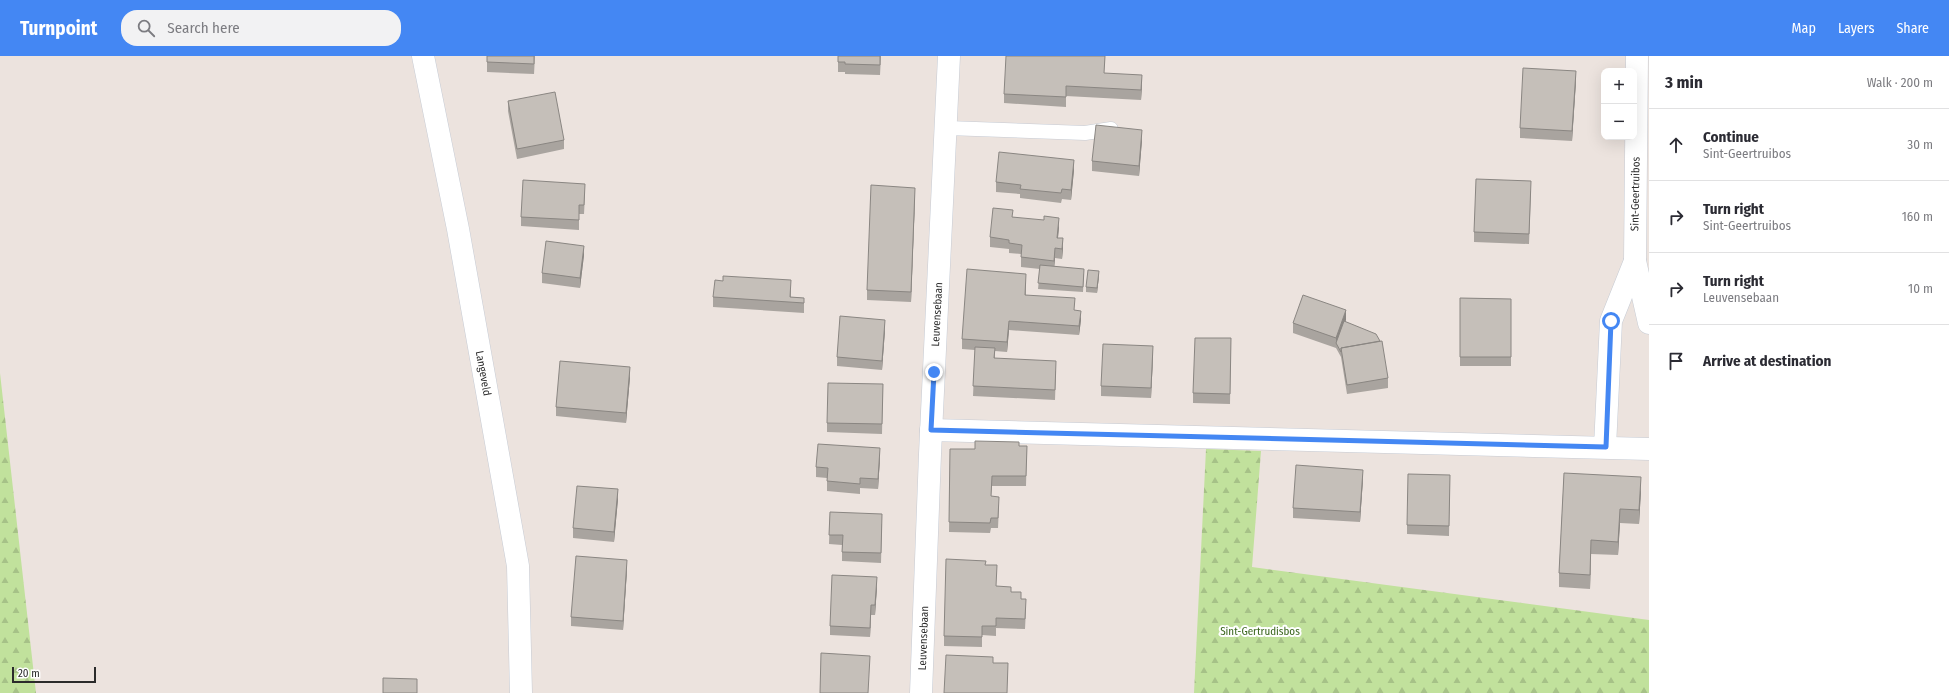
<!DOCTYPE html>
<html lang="en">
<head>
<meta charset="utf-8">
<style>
  body { margin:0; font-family:"Fira Sans Condensed",sans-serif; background:#f2f2f3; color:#2b2b33 }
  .controls { position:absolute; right:12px; top:12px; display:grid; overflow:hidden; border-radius:8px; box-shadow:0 4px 16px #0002 }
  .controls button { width:36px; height:36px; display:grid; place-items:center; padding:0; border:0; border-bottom:1px solid #e1e1e2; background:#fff; color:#2b2b33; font:20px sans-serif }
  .scale { position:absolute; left:12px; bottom:10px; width:84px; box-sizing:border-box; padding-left:4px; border:2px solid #2b2b2b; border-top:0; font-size:11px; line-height:14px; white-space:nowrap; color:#2b2b2b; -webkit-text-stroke:3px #fff; paint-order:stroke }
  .stop { position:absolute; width:12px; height:12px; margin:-9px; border:3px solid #4487f3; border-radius:50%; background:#fff }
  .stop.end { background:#4487f3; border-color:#fff; box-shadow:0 1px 4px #0008 }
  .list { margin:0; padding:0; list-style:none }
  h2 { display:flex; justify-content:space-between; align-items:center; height:52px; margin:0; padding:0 16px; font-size:17px }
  h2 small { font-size:13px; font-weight:400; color:#7c7c81 }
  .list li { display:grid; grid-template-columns:26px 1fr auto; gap:12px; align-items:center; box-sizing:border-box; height:72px; padding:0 16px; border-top:1px solid #e1e1e2 }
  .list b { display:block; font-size:15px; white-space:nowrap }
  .list p { margin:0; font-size:13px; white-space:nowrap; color:#7c7c81 }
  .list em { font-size:13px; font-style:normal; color:#7c7c81 }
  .icon { flex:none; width:22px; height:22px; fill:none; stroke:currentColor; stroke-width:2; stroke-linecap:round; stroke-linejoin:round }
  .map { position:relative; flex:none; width:1649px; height:637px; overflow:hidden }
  header { display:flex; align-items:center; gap:24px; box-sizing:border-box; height:56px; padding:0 20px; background:#4487f3; color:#fff }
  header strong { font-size:19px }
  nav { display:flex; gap:22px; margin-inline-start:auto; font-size:14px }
  .search { width:280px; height:36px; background:#f2f2f3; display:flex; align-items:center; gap:10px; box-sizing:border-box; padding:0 14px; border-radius:16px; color:#7c7c81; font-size:15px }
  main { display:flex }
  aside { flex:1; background:#fff }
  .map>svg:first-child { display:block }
</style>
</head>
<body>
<header>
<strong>Turnpoint</strong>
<div class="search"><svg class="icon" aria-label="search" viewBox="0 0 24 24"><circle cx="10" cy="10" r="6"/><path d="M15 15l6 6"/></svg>Search here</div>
<nav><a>Map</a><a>Layers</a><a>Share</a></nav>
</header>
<main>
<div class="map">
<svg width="1649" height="637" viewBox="0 0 1649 637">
  <defs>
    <pattern id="forest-firs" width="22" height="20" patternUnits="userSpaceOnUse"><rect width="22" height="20" fill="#c1e19c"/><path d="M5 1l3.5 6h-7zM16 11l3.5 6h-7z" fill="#a6c187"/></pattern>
  </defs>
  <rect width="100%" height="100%" fill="#ece3de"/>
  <path fill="url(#forest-firs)" d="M0,317l36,320h-36z
    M1206,393l55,2 -9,116 397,53v73h-455z"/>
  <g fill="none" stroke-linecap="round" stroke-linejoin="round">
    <defs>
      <path id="lane" d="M947,72l138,5 26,-4"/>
      <g id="street">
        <path id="s1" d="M423,0l35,173 60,337 3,127"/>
        <path d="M1637,0l-2,205 14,62"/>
        <path d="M931,374l718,19"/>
        <path d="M1605,391l6,-126 24,-60"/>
      </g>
      <g id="secondary">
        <path id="s2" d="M921,637l9,-239 19,-398"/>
      </g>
    </defs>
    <use href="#lane" stroke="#c6cbd4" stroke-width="15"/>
    <use href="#street" stroke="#c6cbd4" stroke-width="23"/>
    <use href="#secondary" stroke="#c6cbd4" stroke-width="23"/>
    <use href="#lane" stroke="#fff" stroke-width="14"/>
    <use href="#street" stroke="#fff" stroke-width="22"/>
    <use href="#secondary" stroke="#fff" stroke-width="22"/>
  </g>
  <path fill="#a9a49f" d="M487,0h48l-1,18 -47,-2z
    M838,0h43l-1,19 -35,-1v-2h-7z
    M1105,0l-1,17 38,12 -1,15 -75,-4v11l-62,-4v-9z
    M1576,25l-4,60 -52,-3v-10z
    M508,45l56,39v9l-47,10 -9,-48z
    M1142,84l-3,36 -47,-5v-10z
    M1074,114l-3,30 -9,-1 -1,4 -41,-5v-4l-24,-2v-10z
    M1531,135l-2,53 -55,-2v-10z
    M585,138l-1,20h-5v16l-58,-4v-9z
    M915,142l-4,104 -44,-2v-10z
    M1013,161l46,10 -1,11 5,10 -1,11 -7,-1 -1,8 30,8 -1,18 -45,-3 2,-20 -19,-2v-13l-12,-1v-4l-19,-2v-10z
    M584,199l-4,33 -38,-5v-10z
    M1099,220l-2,17 -11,-1v-5z
    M1026,227v12l48,15 7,10 -2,15 -70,-5 -2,22 -12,-1v7l61,13 -1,29 -82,-4 2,-46 -13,-1v-10z
    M791,234v7l13,1v15l-91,-6v-10z
    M1460,242l51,1v67h-51z
    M1346,264l-1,1 43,57v10l-41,6 -6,-37 -5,-9 -43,-15v-10z
    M885,274l-3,40 -45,-4v-9z
    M1231,282l-1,66 -37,-1v-10z
    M1153,300l-2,42 -50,-2v-10z
    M630,321l-4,46 -70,-7v-9z
    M883,328l-1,50 -55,-2v-9z
    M1019,390h8l-1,40h-34l-1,10 8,10 -1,22h-7l-1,5 -41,-1 1,-83h25z
    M880,402l-2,31 -18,-1v6l-33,-3v-13l-11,-1v-10z
    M1564,417l77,18 -2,33 -19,-1 -2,32 -27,-1 -1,35 -31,-2v-14z
    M1450,419l-1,61 -42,-2v-9z
    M1363,423l-3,43 -67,-4v-10z
    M618,443l-4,43 -41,-4v-10z
    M830,456l52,12 -1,39 -39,-2v-16l-13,-1z
    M986,509l10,21 15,6 10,7 5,10 -1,20 -29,-1v8l-14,-1v12l-38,-1v-10z
    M627,514l-4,60 -52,-4v-9z
    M877,531l-2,28h-4l-1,22 -40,-2v-9z"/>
  <path fill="#8a8682" d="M1576,15v10l-4,60v-10z
    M1142,19v10l-1,15v-10z
    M1142,74v10l-3,36v-10z
    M1074,104v10l-3,30v-10z
    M915,132v10l-4,104v-10z
    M1059,162v9l-2,20v-9z
    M1063,182v10l-1,11v-10z
    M584,190v9l-4,33v-10z
    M1055,192v10l-1,13v-10z
    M1099,215v5l-2,17v-5z
    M1346,254v10l-9,25 -1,-2v-5z
    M1081,255v9l-2,15v-9z
    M885,264v10l-3,40v-9z
    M1009,265v9l-2,22v-10z
    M1153,290v10l-2,42v-10z
    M630,311v10l-4,46v-10z
    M880,392v10l-2,31v-10z
    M1363,414v9l-3,43v-10z
    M1641,421v14l-2,33v-14z
    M618,433v10l-4,43v-10z
    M1620,453v14l-2,32v-13z
    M1591,484v14l-1,35v-14z
    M627,504v10l-4,60v-9z
    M877,521v10l-2,28v-10z
    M871,549v10l-1,22v-9z"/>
  <path fill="#c5bfb9" stroke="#8a8682" d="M487,0h47v8l-47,-2z
    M838,0h42v9l-35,-1v-2h-7z
    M1006,0h99l-1,17 38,2 -1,15 -75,-4v11l-62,-3z
    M1523,12l53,3 -4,60 -52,-3z
    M555,36l9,48 -47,9 -9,-48z
    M1096,69l46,5 -3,36 -47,-5z
    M999,96l75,8 -3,30 -9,-1 -1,4 -41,-4 1,-4 -25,-3z
    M1476,123l55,2 -2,53 -55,-2z
    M523,124l62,4 -1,21h-5v15l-58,-3z
    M871,129l44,3 -4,104 -44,-2z
    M993,152l20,2 -1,7 32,3v-4l15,2 -2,20h6l-1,11 -7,-1 -1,13 -33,-4 1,-12 -13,-2v-3l-19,-3z
    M546,185l38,5 -4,32 -38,-5z
    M1040,209l44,4 -1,18 -45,-4z
    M967,213l59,5 -1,21 50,3 -1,12 7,1 -2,15 -70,-5 -2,21 -45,-3z
    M1088,214l11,1 -2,17 -11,-1z
    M723,220l68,4 -1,17 14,1v5l-91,-6 2,-17 8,1z
    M1303,239l43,15 -10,28 -43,-15z
    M1460,242l51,1v58h-51z
    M840,260l45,4 -3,41 -45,-4z
    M1344,265l32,13 4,7 -39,7v4l-5,-9z
    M1195,282h36l-1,56 -37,-1z
    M1382,285l6,37 -41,7 -6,-37z
    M1103,288l50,2 -2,42 -50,-2z
    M975,291l20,1 -1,10 62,3 -1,29 -82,-4z
    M560,305l70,6 -4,46 -70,-6z
    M828,327l55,1 -1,40 -55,-1z
    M975,385l44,1v4h8l-1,30h-34l-1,20 8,1 -1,21h-7l-1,5 -41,-1 1,-73h25z
    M818,388l62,4 -2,31 -18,-1v6l-33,-3 1,-13 -12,-1z
    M1296,409l67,5 -3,42 -67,-4z
    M1564,417l77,4 -2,33 -19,-1 -2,33 -27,-2 -1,35 -31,-2z
    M1408,418l42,1 -1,51 -42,-1z
    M577,430l41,3 -4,43 -41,-4z
    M830,456l52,2 -1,39 -39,-1 1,-17h-14z
    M576,500l51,4 -4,61 -52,-4z
    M946,503l40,2 -1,4h12l-1,21 15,1v5h10v7h5l-1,20 -29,-1v8h-14v11l-38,-1z
    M832,519l45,2 -2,28h-4l-1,23 -40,-2z
    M821,597l49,3 -2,37h-48z
    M946,599l47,2v6h15l-1,30h-63z
    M383,622l34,1v14h-34z"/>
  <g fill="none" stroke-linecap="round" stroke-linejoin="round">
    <path stroke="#4487f3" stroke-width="5" d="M934,316l-3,58 675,17 5,-126"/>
  </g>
  <g text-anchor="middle" stroke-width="4" stroke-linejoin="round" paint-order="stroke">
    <g font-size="11" fill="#2b2b2b" stroke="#fff">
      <text transform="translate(1635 138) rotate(-89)" y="4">Sint-Geertruibos</text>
      <text dy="4" stroke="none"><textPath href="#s2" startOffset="379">Leuvensebaan</textPath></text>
      <text dy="4" stroke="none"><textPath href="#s1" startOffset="323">Langeveld</textPath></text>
      <text dy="4" stroke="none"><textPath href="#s2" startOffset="55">Leuvensebaan</textPath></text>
    </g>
    <g font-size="11" fill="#3a661d" stroke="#fff">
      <text x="1260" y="579">Sint-Gertrudisbos</text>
    </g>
  </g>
</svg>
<div class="controls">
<button>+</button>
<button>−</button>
</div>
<div class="scale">20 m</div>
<div class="stop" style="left:1611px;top:265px"></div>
<div class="stop end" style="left:934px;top:316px"></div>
</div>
<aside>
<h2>3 min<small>Walk · 200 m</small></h2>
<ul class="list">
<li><svg class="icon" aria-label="ahead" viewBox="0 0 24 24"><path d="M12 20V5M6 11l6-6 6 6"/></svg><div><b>Continue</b><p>Sint-Geertruibos</p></div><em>30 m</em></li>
<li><svg class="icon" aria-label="right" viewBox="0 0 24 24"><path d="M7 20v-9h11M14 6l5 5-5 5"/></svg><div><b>Turn right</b><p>Sint-Geertruibos</p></div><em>160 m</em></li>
<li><svg class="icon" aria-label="right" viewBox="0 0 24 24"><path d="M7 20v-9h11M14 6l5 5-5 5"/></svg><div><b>Turn right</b><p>Leuvensebaan</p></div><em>10 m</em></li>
<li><svg class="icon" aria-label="arrive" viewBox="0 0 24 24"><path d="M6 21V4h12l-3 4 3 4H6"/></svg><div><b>Arrive at destination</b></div></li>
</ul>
</aside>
</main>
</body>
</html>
